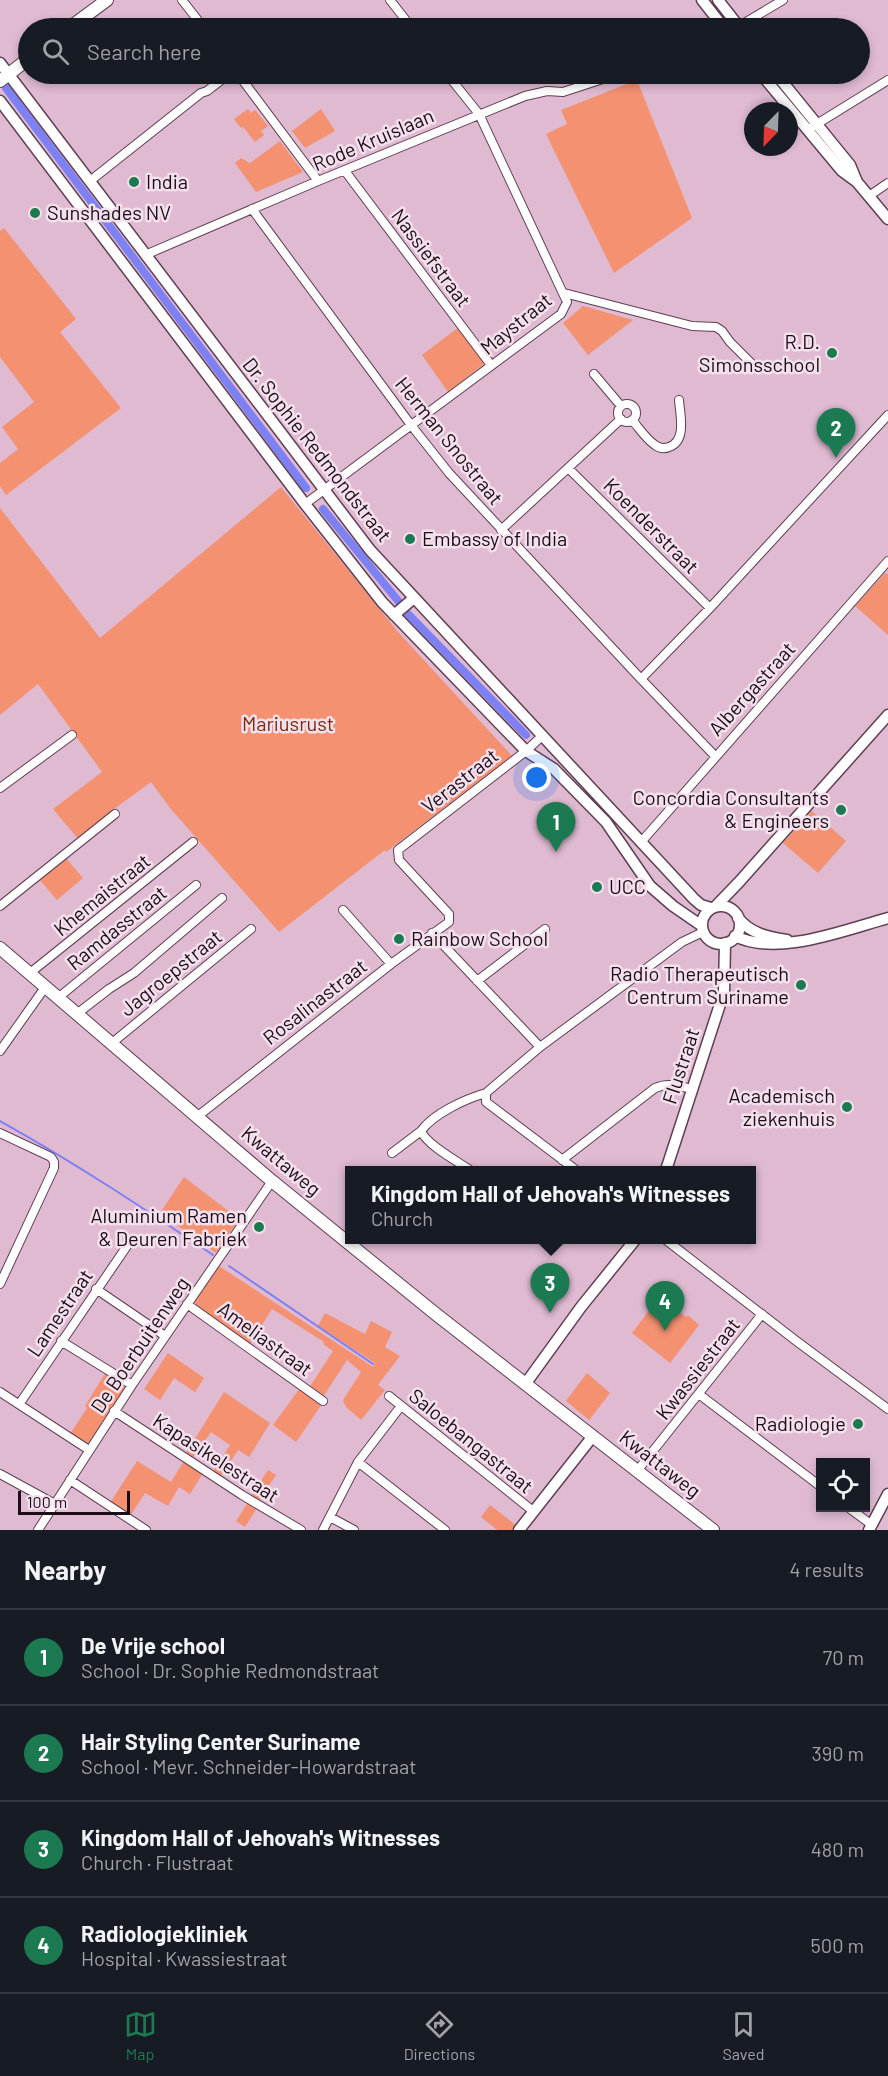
<!DOCTYPE html>
<html lang="en">
<head>
<meta charset="utf-8">
<style>
  body { margin:0; font-family:Barlow,sans-serif; background:#242831; color:#f1f3f6 }
  .controls { position:absolute; right:18px; bottom:18px; display:grid; overflow:hidden; border-radius:0px; box-shadow:0 3px 9px #0003 }
  .controls button { width:54px; height:54px; display:grid; place-items:center; padding:0; border:0; border-bottom:2px solid #363941; background:#171b24; color:#f1f3f6; font:30px sans-serif }
  .compass { position:absolute; left:744px; top:102px; width:54px; height:54px; border-radius:50%; background:#171b24; box-shadow:0 3px 9px #0003; rotate:203deg }
  .scale { position:absolute; left:18px; bottom:15px; width:112px; box-sizing:border-box; padding-left:6px; border:3px solid #1b0e17; border-top:0; font-size:16px; line-height:21px; white-space:nowrap; color:#1b0e17; -webkit-text-stroke:4px #f4e0ed; paint-order:stroke }
  .you { position:absolute; left:537px; top:778px; width:21px; height:21px; margin:-15px; border:4px solid #fff; border-radius:50%; background:#1a73e8; box-shadow:0 0 0 9px #1a73e833 }
  .badge { display:grid; place-items:center; width:39px; height:39px; border-radius:50%; background:#1b7a51; color:#fff; font-size:20px; font-weight:700 }
  .pin { position:absolute; translate:-50% -50px; filter:drop-shadow(0 2px 3px #0008) }
  .pin::after { content:''; position:absolute; top:32px; width:21px; height:18px; background:inherit; clip-path:polygon(0 0,100% 0,50% 100%) }
  .popup { position:absolute; left:345px; top:1166px; width:411px; height:78px; box-sizing:border-box; display:grid; place-content:center; border-radius:0px; background:#171b24; filter:drop-shadow(0 2px 4px #0005); font-size:20px; white-space:nowrap; color:#9ea1a6 }
  .popup b { font-size:22px; color:#f1f3f6 }
  .popup::after { content:''; position:absolute; left:50%; top:100%; margin-left:-12px; border:12px solid transparent; border-top-color:#171b24 }
  .list { margin:0; padding:0; list-style:none }
  h2 { display:flex; justify-content:space-between; align-items:center; height:78px; margin:0; padding:0 24px; font-size:26px }
  h2 small { font-size:20px; font-weight:400; color:#9ea1a6 }
  .list li { display:grid; grid-template-columns:39px 1fr auto; gap:18px; align-items:center; box-sizing:border-box; height:96px; padding:0 24px; border-top:2px solid #363941 }
  .list b { display:block; font-size:22px; white-space:nowrap }
  .list p { margin:0; font-size:20px; white-space:nowrap; color:#9ea1a6 }
  .list em { font-size:20px; font-style:normal; color:#9ea1a6 }
  .icon { flex:none; width:33px; height:33px; fill:none; stroke:currentColor; stroke-width:2; stroke-linecap:round; stroke-linejoin:round }
  .map { position:relative; flex:none; width:888px; height:1530px; overflow:hidden }
  .search { position:absolute; background:#171b24; box-shadow:0 3px 9px #0003; left:18px; right:18px; top:18px; height:66px; display:flex; align-items:center; gap:15px; box-sizing:border-box; padding:0 21px; border-radius:33px; color:#9ea1a6; font-size:22px }
  .sheet { height:462px; background:#171b24 }
  nav { display:flex; justify-content:space-around; align-items:center; box-sizing:border-box; height:84px; border-top:2px solid #363941; background:#171b24; font-size:16px; color:#9ea1a6 }
  nav a { display:grid; justify-items:center; gap:3px }
  nav .on { color:#1b7a51 }
  .map>svg:first-child { display:block }
</style>
</head>
<body>
<div class="map">
<svg width="888" height="1530" viewBox="0 0 888 1530">
  <rect width="100%" height="100%" fill="#dfbad1"/>
  <path fill="#f39170" d="M637,80l55,138 -78,55 -68,-139 21,-10 -6,-14z
    M248,109l3,4 4,-3 13,16 -7,5 3,4 -9,7 -12,-15 -2,1 -7,-9z
    M321,109l14,22 -30,17 -13,-17z
    M280,141l23,31 -47,20 -21,-29 6,-5 9,5z
    M4,228l72,91 -16,13 61,76 -115,87 -6,-9v-23l18,-14 -16,-22 32,-25 -34,-45v-126z
    M583,306l50,14 -45,35 -25,-32z
    M459,327l26,36 -37,29 -26,-37z
    M281,487l117,145 114,124 -126,96 -1,-2 -106,82 -109,-124 -19,-26 -37,27 1,2 -36,29 -26,-31 49,-37 -64,-88 -38,31v-207l100,130z
    M885,573l3,1v61l-33,-29z
    M812,811l34,30 -28,32 -35,-30z
    M65,857l18,21 -26,22 -18,-21z
    M184,1177l55,42 -23,34 -56,-40z
    M219,1266l154,101 2,-4 -57,-37 7,-13 40,21 6,-13 21,11 -7,15 15,9 -22,29 7,5 -24,30 -15,-13 -3,-7 18,-28 -14,-12 -24,37 -14,-9 24,-37 -10,-7 1,-2 -52,-33 -22,35 -53,-37 -3,-4 1,-3z
    M661,1295l16,12 -1,2 10,8 2,-2 11,10 -29,38 -38,-30z
    M168,1353l36,25 -9,14 -21,-14 -14,22 -16,-11z
    M106,1372l20,14 -1,5 -35,51 -5,1 -15,-9 17,-26 -2,-2z
    M587,1373l23,20 -21,27 -23,-19z
    M300,1388l22,16 -26,38 -23,-17z
    M224,1392l46,31 -21,34 -11,-7 -18,28 -8,-5 18,-28 -19,-13 -19,27 -7,-4z
    M137,1461l34,21 13,-21 19,12 -13,21 -11,-7 -11,19 -23,-13 -15,23 -20,-13z
    M268,1470l8,5 -19,28 -7,-5z
    M248,1502l9,6 -12,19 -9,-6z
    M490,1505l27,21 -2,4h-18l-16,-13z"/>
  <g fill="none" stroke-linecap="round" stroke-linejoin="round">
    <path stroke="#7e81f3" stroke-width="2" d="M0,1121c74,41 143,87 213,134
      M229,1266l144,98"/>
    <path stroke="#7e81f3" stroke-width="8" d="M6,88l300,400
      M323,509l76,93
      M408,614l118,121"/>
    <defs>
      <path id="minor" d="M182,0l22,28
        M390,0l22,28
        M736,28l47,-28
        M238,74l80,107
        M812,127l76,-47
        M345,171l146,194
        M90,181l111,-88 6,-2 22,-17
        M869,196l19,-13
        M252,209l159,216 38,48 192,206 74,77
        M145,255l173,-74 207,-85 22,-5 16,1 55,-18
        M564,293l128,33 24,1 6,4 8,11 27,27
        M594,374l27,32
        M618 413a9 9 0 1 1 18 0a9 9 0 1 1-18 0Z
        M632,420c7,8 14,19 23,25 4,3 9,4 14,2 18,-6 11,-33 10,-47
        M568,468l142,140
        M305,504l256,-190 6,-12 -88,-188 -32,-40
        M501,530l120,-111
        M641,679l69,-71 178,-193
        M0,788l72,-53
        M642,841l246,-280
        M0,906l115,-92
        M343,910l48,54
        M432,933l108,114
        M30,973l163,-131
        M477,981l68,-52
        M59,997l137,-112
        M78,1013l31,-24 25,-16 88,-75
        M112,1043l139,-114
        M0,1051l46,-65
        M198,1116l193,-152 58,-42v-8l-50,-54 -1,-10 128,-99 16,-15
        M0,1133l51,24 3,5v6l-54,116
        M392,1153l29,-22
        M562,1160l93,-72c13,-6 24,-2 37,1
        M470,1170c-13,-9 -43,-25 -49,-39 12,-17 44,-32 65,-38
        M576,1170l-90,-68v-9l54,-46 142,-105 21,-10
        M666,1240l129,100 93,69
        M96,1289l69,47
        M187,1304l136,97
        M61,1341l71,44
        M0,1392l89,58
        M700,1395l120,91
        M389,1396l144,115
        M20,1403l109,-160
        M114,1411l128,84 59,35
        M358,1462l87,68
        M637,1471l125,-157
        M0,1474l55,30
        M70,1480l76,50
        M849,1508l23,17
        M330,1517l24,13
        M38,1530l94,-145 140,-204
        M323,1530l35,-68 43,-56"/>
      <path id="tertiary" d="M702,0l22,28
        M718,0l22,28
        M0,63l370,487 324,349 7,6 10,3
        M761,74l81,97 15,11 31,37
        M776,74l74,91 7,17
        M0,101l305,403 77,98 144,149 28,18 52,53 44,64 23,20 29,20
        M394,615l20,-17
        M716,906l24,-25 148,-166
        M702 925a19 19 0 1 1 38 0a19 19 0 1 1-38 0Z
        M738,918c13,16 30,19 49,22
        M735,936c42,21 109,-6 153,-18
        M666,1170l58,-178 1,-49
        M526,1383l55,-76 54,-67
        M519,1530l74,-94
        M869,1530l19,-36"/>
      <path id="secondary" d="M69,28l38,-28
        M0,81l28,-22"/>
      <path id="primary" d="M0,948l272,233 165,134 276,215"/>
    </defs>
    <use href="#minor" stroke="#5e3f54" stroke-width="10"/>
    <use href="#tertiary" stroke="#5e3f54" stroke-width="13"/>
    <use href="#secondary" stroke="#5e3f54" stroke-width="14"/>
    <use href="#primary" stroke="#5e3f54" stroke-width="14"/>
    <use href="#minor" stroke="#fff" stroke-width="8"/>
    <use href="#tertiary" stroke="#fff" stroke-width="10"/>
    <use href="#secondary" stroke="#fff" stroke-width="12"/>
    <use href="#primary" stroke="#fff" stroke-width="12"/>
  </g>
  <g fill="#1b7a51" stroke="#f4e0ed" stroke-width="2">
    <circle cx="134" cy="182" r="6"/>
    <circle cx="35" cy="213" r="6"/>
    <circle cx="832" cy="353" r="6"/>
    <circle cx="410" cy="539" r="6"/>
    <circle cx="841" cy="810" r="6"/>
    <circle cx="597" cy="887" r="6"/>
    <circle cx="399" cy="939" r="6"/>
    <circle cx="801" cy="985" r="6"/>
    <circle cx="847" cy="1107" r="6"/>
    <circle cx="259" cy="1227" r="6"/>
    <circle cx="858" cy="1424" r="6"/>
  </g>
  <g text-anchor="middle" stroke-width="5" stroke-linejoin="round" paint-order="stroke">
    <g font-size="20" fill="#1b0e17" stroke="#f4e0ed">
      <text transform="translate(373 140) rotate(-23)" y="7">Rode Kruislaan</text>
      <text transform="translate(431 258) rotate(53)" y="7">Nassiefstraat</text>
      <text transform="translate(516 324) rotate(-39)" y="7">Maystraat</text>
      <text transform="translate(449 441) rotate(51)" y="7">Herman Snostraat</text>
      <text transform="translate(317 450) rotate(52)" y="7">Dr. Sophie Redmondstraat</text>
      <text transform="translate(651 526) rotate(45)" y="7">Koenderstraat</text>
      <text transform="translate(752 689) rotate(-48)" y="7">Albergastraat</text>
      <text transform="translate(460 781) rotate(-38)" y="7">Verastraat</text>
      <text transform="translate(102 895) rotate(-39)" y="7">Khemaistraat</text>
      <text transform="translate(117 928) rotate(-39)" y="7">Ramdasstraat</text>
      <text transform="translate(171 973) rotate(-39)" y="7">Jagroepstraat</text>
      <text transform="translate(315 1002) rotate(-38)" y="7">Rosalinastraat</text>
      <text transform="translate(681 1066) rotate(-72)" y="7">Flustraat</text>
      <text transform="translate(281 1161) rotate(40)" y="7">Kwattaweg</text>
      <text transform="translate(60 1313) rotate(-56)" y="7">Lamestraat</text>
      <text transform="translate(265 1339) rotate(36)" y="7">Ameliastraat</text>
      <text transform="translate(140 1345) rotate(-56)" y="7">De Boerbuitenweg</text>
      <text transform="translate(698 1369) rotate(-52)" y="7">Kwassiestraat</text>
      <text transform="translate(471 1441) rotate(39)" y="7">Saloebangastraat</text>
      <text transform="translate(216 1458) rotate(33)" y="7">Kapasikelestraat</text>
      <text transform="translate(660 1464) rotate(38)" y="7">Kwattaweg</text>
    </g>
    <g font-size="20" fill="#1b0e17" stroke="#f4e0ed" text-anchor="end">
      <text x="146" y="189" text-anchor="start">India</text>
      <text x="47" y="220" text-anchor="start">Sunshades NV</text>
      <text x="820" y="349">R.D.<tspan x="820" dy="23">Simonsschool</tspan></text>
      <text x="422" y="546" text-anchor="start">Embassy of India</text>
      <text x="829" y="805">Concordia Consultants<tspan x="829" dy="23">&amp; Engineers</tspan></text>
      <text x="609" y="894" text-anchor="start">UCC</text>
      <text x="411" y="946" text-anchor="start">Rainbow School</text>
      <text x="789" y="981">Radio Therapeutisch<tspan x="789" dy="23">Centrum Suriname</tspan></text>
      <text x="835" y="1103">Academisch<tspan x="835" dy="23">ziekenhuis</tspan></text>
      <text x="247" y="1223">Aluminium Ramen<tspan x="247" dy="23">&amp; Deuren Fabriek</tspan></text>
      <text x="846" y="1431">Radiologie</text>
    </g>
    <g font-size="20" fill="#7a2b0b" stroke="#f4e0ed">
      <text x="288" y="731">Mariusrust</text>
    </g>
  </g>
</svg>
<div class="controls">
<button><svg class="icon" aria-label="locate" viewBox="0 0 24 24"><circle cx="12" cy="12" r="6"/><path d="M12 2v4M12 18v4M2 12h4M18 12h4"/></svg></button>
</div>
<svg class="compass" viewBox="-18 -18 36 36"><path d="M0-13l5 13h-10z" fill="#e53935"/><path d="M0 13l5-13h-10z" fill="#9ea1a6"/></svg>
<div class="scale">100 m</div>
<div class="you"></div>
<div class="pin badge" style="left:556px;top:852px">1</div>
<div class="pin badge" style="left:836px;top:458px">2</div>
<div class="pin badge" style="left:550px;top:1313px">3</div>
<div class="popup"><b>Kingdom Hall of Jehovah's Witnesses</b>Church</div>
<div class="pin badge" style="left:665px;top:1331px">4</div>
<div class="search"><svg class="icon" aria-label="search" viewBox="0 0 24 24"><circle cx="10" cy="10" r="6"/><path d="M15 15l6 6"/></svg>Search here</div>
</div>
<section class="sheet">
<h2>Nearby<small>4 results</small></h2>
<ul class="list">
<li><span class="badge">1</span><div><b>De Vrije school</b><p>School · Dr. Sophie Redmondstraat</p></div><em>70 m</em></li>
<li><span class="badge">2</span><div><b>Hair Styling Center Suriname</b><p>School · Mevr. Schneider-Howardstraat</p></div><em>390 m</em></li>
<li><span class="badge">3</span><div><b>Kingdom Hall of Jehovah's Witnesses</b><p>Church · Flustraat</p></div><em>480 m</em></li>
<li><span class="badge">4</span><div><b>Radiologiekliniek</b><p>Hospital · Kwassiestraat</p></div><em>500 m</em></li>
</ul>
</section>
<nav>
<a class="on"><svg class="icon" aria-label="map" viewBox="0 0 24 24"><path d="M3 6l6-2 6 2 6-2v14l-6 2-6-2-6 2zM9 4v14M15 6v14"/></svg>Map</a>
<a><svg class="icon" aria-label="directions" viewBox="0 0 24 24"><path d="M12 3l9 9-9 9-9-9zM9 14v-3h6M13 9l2 2-2 2"/></svg>Directions</a>
<a><svg class="icon" aria-label="saved" viewBox="0 0 24 24"><path d="M7 4h10v16l-5-4-5 4z"/></svg>Saved</a>
</nav>
</body>
</html>
